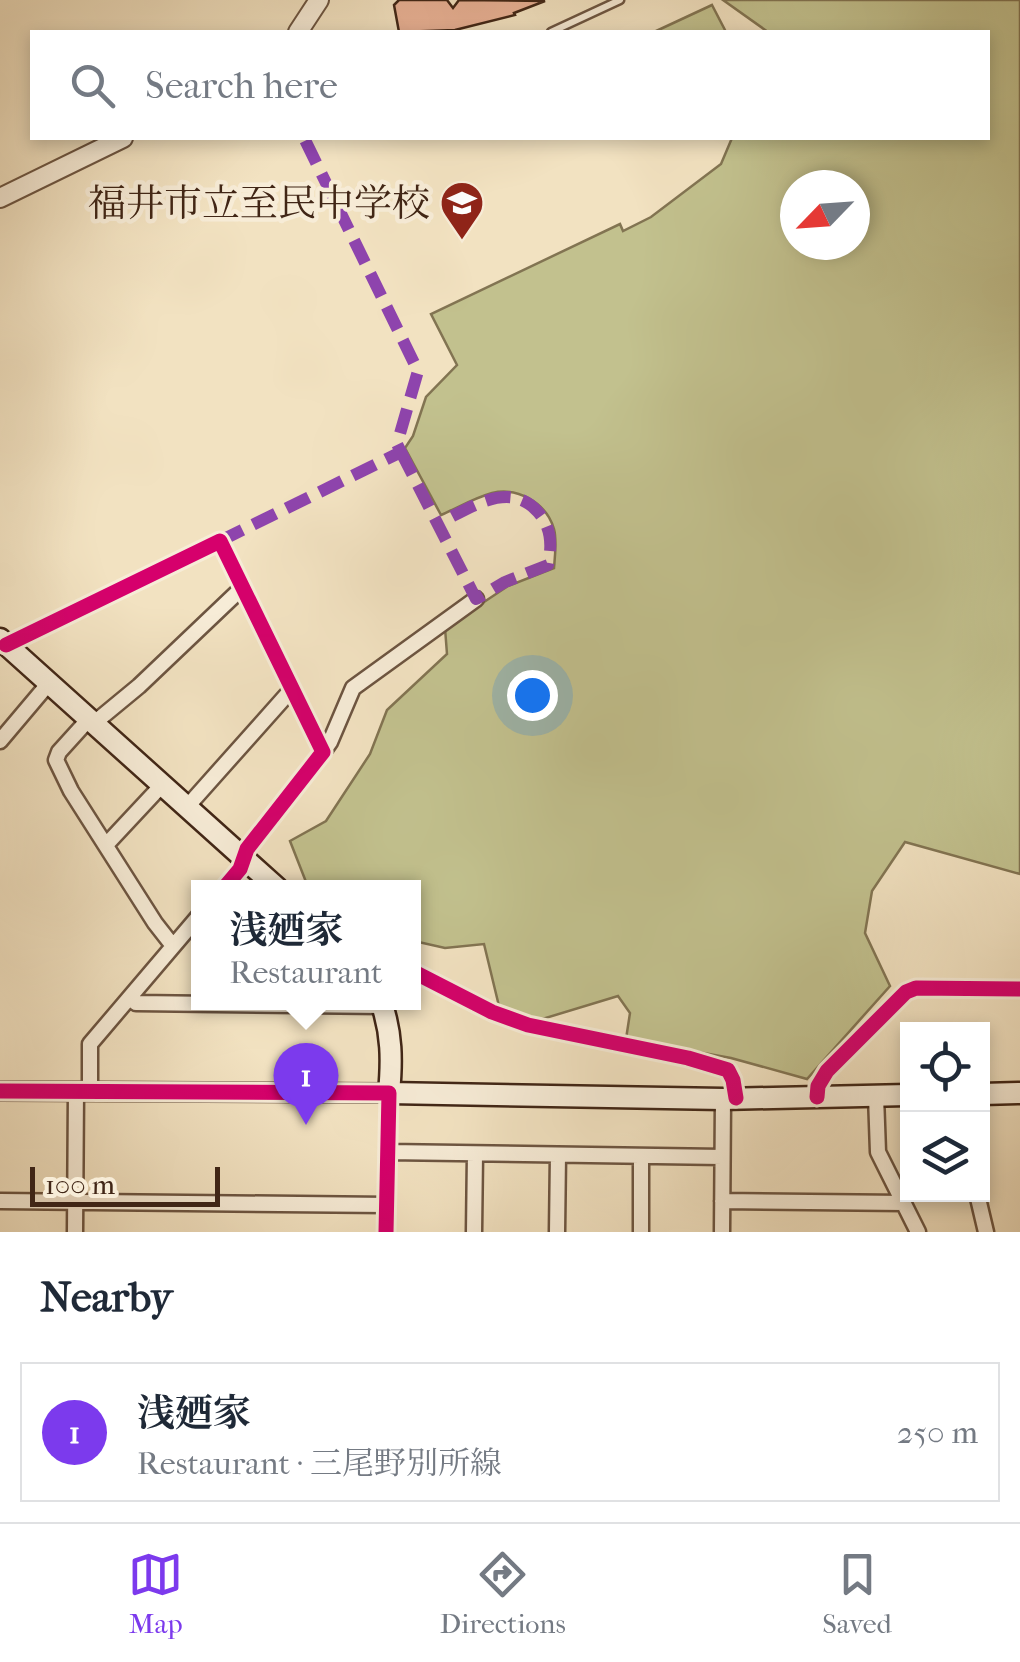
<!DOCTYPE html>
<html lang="en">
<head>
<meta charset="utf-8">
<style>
  body { margin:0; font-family:"IM FELL French Canon","Noto Serif JP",serif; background:#f2f2f3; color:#1f2937 }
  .controls { position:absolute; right:30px; bottom:30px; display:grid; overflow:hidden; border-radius:0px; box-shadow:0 5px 15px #0003 }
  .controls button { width:90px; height:90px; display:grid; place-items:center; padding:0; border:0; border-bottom:2px solid #e0e1e3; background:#fff; color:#1f2937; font:50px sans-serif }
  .compass { position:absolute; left:780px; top:170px; width:90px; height:90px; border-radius:50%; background:#fff; box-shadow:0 5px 15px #0003; rotate:245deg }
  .scale { position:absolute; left:30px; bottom:25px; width:190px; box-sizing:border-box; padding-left:10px; border:5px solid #412616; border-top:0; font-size:28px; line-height:35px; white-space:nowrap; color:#412616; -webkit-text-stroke:8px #f7ecd7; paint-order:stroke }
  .you { position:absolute; left:532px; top:695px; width:35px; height:35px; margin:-25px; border:8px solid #fff; border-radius:50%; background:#1a73e8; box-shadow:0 0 0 15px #1a73e833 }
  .badge { display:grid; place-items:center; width:65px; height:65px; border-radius:50%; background:#7c3aed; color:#fff; font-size:32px; font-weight:700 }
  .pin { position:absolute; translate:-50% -82px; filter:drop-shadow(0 2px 5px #0008) }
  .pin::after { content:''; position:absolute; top:52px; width:35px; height:30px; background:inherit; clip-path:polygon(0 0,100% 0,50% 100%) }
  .popup { position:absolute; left:191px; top:880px; width:230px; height:130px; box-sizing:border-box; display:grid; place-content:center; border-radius:0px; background:#fff; filter:drop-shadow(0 2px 8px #0005); font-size:32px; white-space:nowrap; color:#747a83 }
  .popup b { font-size:38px; color:#1f2937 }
  .popup::after { content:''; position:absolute; left:50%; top:100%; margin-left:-20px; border:20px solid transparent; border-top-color:#fff }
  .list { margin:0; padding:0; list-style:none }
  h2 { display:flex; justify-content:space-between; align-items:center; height:130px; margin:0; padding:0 40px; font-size:42px }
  h2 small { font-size:32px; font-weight:400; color:#747a83 }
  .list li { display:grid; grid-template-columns:65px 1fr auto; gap:30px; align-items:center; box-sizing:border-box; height:140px; margin:0 20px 20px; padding:0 20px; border:2px solid #e0e1e3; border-radius:0px }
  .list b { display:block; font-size:38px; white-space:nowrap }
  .list p { margin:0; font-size:32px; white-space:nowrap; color:#747a83 }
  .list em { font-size:32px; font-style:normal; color:#747a83 }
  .icon { flex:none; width:55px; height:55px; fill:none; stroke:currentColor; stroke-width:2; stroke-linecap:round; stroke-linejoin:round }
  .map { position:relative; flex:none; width:1020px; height:1232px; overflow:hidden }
  .search { position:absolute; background:#fff; box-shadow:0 5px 15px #0003; left:30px; right:30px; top:30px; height:110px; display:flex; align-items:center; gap:25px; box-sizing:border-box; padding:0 35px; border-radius:0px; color:#747a83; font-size:38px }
  .sheet { height:290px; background:#fff }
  nav { display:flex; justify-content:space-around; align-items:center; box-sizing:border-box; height:140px; border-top:2px solid #e0e1e3; background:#fff; font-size:28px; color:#747a83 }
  nav a { display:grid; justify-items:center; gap:5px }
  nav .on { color:#7c3aed }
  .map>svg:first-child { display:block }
</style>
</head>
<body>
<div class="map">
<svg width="1020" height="1232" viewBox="0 0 1020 1232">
  <rect width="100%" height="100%" fill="#f2e2c1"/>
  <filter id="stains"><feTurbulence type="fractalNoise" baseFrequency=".002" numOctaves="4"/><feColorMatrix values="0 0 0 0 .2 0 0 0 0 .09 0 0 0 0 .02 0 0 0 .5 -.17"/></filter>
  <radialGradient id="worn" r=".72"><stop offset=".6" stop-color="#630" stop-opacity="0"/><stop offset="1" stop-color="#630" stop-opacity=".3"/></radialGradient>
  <path fill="#c2c18e" stroke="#827452" stroke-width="2.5" fill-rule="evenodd" d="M723,0h297v874l-115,-32 -33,49 -7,42 25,53 -83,93 -76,-21 -105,-19 4,-26 -12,-17 -79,24 -40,-14 -15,-62 -39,4 -31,-7v-53l-106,-1 -18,-46 36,-20 44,-67 17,-44 60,-56 -2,-26 63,-42 46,-18c1,-12 3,-28 0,-39 -8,-27 -37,-42 -62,-36 -18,5 -35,15 -51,22l-36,-67 8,-12 13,-39 31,-32 -26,-51 189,-90 3,7 28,-14 70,-53 11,-26h256v-106h-220zM795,185h60v60h-60z
    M712,5l14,27h-72z"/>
  <path fill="#e7b094" stroke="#412616" stroke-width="2.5" d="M399,0h48l6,8 6,-8 86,1 -31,12 1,2 -60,15 -56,2 -5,-27z"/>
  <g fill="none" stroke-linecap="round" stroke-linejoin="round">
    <defs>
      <path id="service" d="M551,32l69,-32"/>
      <path id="minor" d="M6,645l214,-104 103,211 -76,97 -7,20 -16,19
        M88,720l-29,32 -3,8 15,31 84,132 18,23
        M93,724l46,-38 103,-98
        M0,741l49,-58
        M323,752l7,-10 23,-54 123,-89
        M186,808l106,-119
        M106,845l56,-60
        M414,972l78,40 36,13 160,33 40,12 5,10 3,18
        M130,998l6,5 246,3
        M90,1091v-47l108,-127
        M876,1096l2,56 40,80
        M817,1097l1,-11 9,-15 79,-79 10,-4 104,1
        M388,1152l334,5
        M977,1194l9,38
        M0,1201l387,4
        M722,1201l182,2
        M75,1232l1,-141
        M386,1232l3,-139
        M474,1232l1,-78
        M557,1232l1,-77
        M641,1232v-75
        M722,1232l1,-133"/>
      <path id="tertiary" d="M298,32l21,-32
        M0,198l123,-60
        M0,1091l389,2"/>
      <path id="secondary" d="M0,639l277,249
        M381,1002c11,31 11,59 8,91l334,6 185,-4
        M982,1094l38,-1"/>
    </defs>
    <use href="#service" stroke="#6d5541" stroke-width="11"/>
    <use href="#minor" stroke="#6d5541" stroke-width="19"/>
    <use href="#tertiary" stroke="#6d5541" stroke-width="22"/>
    <use href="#secondary" stroke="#412616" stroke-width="25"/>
    <use href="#service" stroke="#f7ecd7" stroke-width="6"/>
    <use href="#minor" stroke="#f7ecd7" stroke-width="14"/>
    <use href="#tertiary" stroke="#f7ecd7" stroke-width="18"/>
    <use href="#secondary" stroke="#f7ecd7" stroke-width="20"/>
    <path stroke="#8e44ad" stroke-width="12" stroke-dasharray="25 12" stroke-linecap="butt" d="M401,452l75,147 29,-17 43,-17c4,-19 4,-37 -10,-53 -29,-33 -69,-3 -101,12
      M220,541l181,-89 -4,-8 21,-73 -114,-233"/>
    <defs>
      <path id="cycleway" d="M6,645l214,-104 103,211 -76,97 -7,20 -16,19
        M414,972l78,40 36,13 160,33 40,12 5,10 3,18
        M0,1091l389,2 -3,139
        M817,1097l1,-11 9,-15 79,-79 10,-4 104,1"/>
    </defs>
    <use href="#cycleway" stroke="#f7ecd7" stroke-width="21"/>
    <use href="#cycleway" stroke="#d6006c" stroke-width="15"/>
  </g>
  <defs>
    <symbol id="school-pin" viewBox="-11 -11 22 30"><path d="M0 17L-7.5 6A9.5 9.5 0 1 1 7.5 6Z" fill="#8f2418" stroke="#f7ecd7"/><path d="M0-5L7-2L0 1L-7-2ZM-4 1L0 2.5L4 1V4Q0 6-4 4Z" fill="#fff"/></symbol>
  </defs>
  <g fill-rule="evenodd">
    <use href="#school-pin" x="437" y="178" width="50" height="68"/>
  </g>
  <g text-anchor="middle" stroke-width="9" stroke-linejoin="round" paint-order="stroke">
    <g font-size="38" fill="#412616" stroke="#f7ecd7" text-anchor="end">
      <text x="430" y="216">福井市立至民中学校</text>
    </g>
  </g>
  <rect width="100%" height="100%" filter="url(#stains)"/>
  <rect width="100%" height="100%" fill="url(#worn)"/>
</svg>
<div class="controls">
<button><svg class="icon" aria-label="locate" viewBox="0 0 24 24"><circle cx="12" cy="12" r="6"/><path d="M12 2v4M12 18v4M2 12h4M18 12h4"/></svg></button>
<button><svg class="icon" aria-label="layers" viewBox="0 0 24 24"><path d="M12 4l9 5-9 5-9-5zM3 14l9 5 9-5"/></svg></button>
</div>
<svg class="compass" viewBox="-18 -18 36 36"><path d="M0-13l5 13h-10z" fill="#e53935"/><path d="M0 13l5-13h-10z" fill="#747a83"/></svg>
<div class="scale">100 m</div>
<div class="you"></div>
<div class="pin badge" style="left:306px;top:1125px">1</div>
<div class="popup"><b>浅廼家</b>Restaurant</div>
<div class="search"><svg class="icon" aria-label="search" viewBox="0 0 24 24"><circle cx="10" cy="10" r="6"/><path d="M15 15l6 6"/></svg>Search here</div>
</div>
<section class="sheet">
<h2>Nearby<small></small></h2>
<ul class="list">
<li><span class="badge">1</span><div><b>浅廼家</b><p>Restaurant · 三尾野別所線</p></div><em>250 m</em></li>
</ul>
</section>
<nav>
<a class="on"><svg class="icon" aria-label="map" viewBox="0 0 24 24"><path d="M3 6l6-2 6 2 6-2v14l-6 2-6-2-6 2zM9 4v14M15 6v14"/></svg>Map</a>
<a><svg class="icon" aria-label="directions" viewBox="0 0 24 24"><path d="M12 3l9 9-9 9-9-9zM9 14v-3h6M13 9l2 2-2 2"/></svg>Directions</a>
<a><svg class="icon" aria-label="saved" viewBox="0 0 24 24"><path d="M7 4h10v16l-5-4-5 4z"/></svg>Saved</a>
</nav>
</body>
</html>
